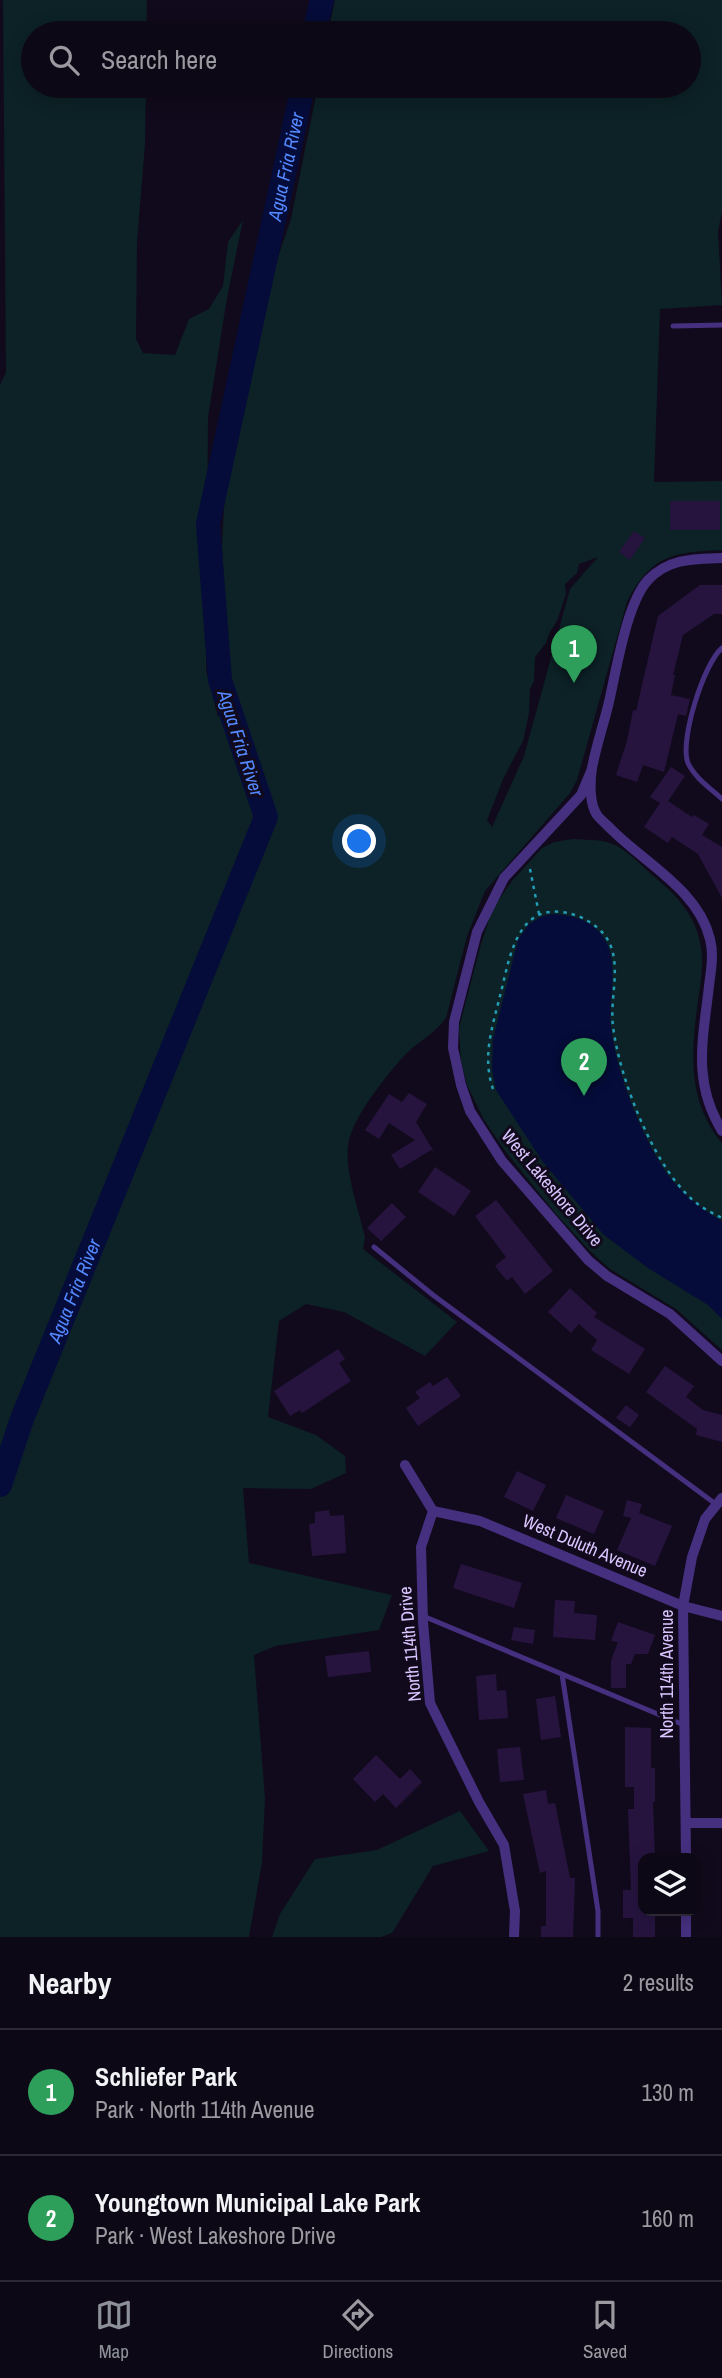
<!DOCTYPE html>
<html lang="en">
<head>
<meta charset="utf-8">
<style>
  body { margin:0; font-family:"Archivo Narrow",sans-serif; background:#16111e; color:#f1f3f6 }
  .controls { position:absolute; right:21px; bottom:21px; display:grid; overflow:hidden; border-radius:14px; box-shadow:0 4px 18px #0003 }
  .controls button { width:63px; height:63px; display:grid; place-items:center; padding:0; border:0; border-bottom:2px solid #2d2934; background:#0d0815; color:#f1f3f6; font:35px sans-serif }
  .you { position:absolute; left:360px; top:842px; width:24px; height:24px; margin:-18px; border:5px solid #fff; border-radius:50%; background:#1a73e8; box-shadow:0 0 0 10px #1a73e833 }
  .badge { display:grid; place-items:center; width:46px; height:46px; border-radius:50%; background:#8c9099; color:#fff; font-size:23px; font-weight:700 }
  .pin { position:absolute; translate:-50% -58px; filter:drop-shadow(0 2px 4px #0008) }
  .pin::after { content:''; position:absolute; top:37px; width:24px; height:21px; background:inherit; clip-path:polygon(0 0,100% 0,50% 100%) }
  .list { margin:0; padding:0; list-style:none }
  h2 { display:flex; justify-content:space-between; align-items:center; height:91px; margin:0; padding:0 28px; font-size:30px }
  h2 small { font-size:23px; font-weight:400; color:#9a9aa0 }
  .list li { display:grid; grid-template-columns:46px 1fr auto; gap:21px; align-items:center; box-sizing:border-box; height:126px; padding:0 28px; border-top:2px solid #2d2934 }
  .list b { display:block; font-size:26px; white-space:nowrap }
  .list p { margin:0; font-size:23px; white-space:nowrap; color:#9a9aa0 }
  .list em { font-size:23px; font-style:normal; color:#9a9aa0 }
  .icon { flex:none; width:38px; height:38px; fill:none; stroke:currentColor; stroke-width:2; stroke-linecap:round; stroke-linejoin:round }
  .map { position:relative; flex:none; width:722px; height:1937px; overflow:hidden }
  .search { position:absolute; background:#0d0815; box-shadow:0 4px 18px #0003; left:21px; right:21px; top:21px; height:77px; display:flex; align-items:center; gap:18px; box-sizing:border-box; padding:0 24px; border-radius:38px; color:#9a9aa0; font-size:26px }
  .sheet { height:343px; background:#0d0815 }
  nav { display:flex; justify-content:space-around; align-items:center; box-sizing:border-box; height:98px; border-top:2px solid #2d2934; background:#0d0815; font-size:19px; color:#9a9aa0 }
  nav a { display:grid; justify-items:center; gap:4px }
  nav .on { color:#8c9099 }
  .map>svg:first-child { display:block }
</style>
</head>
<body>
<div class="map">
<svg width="722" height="1937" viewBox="0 0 722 1937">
  <rect width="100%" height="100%" fill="#110a1c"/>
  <path fill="#0c2227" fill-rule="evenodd" d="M3,0h144l-1,33h-113v53h113l-1,58 -8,98 -1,97 7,14 32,2 14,-36 20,-10 14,-23 5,-44 15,-22 -16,78 -19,119 -2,253 12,47 12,-19 -8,-153 8,-144 16,-34 7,-37 38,-111 27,-133h371v-53h-361l7,-33h387v212l-4,19 4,74 -62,4 -6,173 68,-1v69c-49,2 -71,5 -95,52l-50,178 -7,13 -85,98 -18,45 -21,82c-12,17 -31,25 -44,40 -18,21 -51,61 -54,88 -3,27 11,64 17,91l-2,12 94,73 -32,34 -81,-44 -38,-8 -27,17 -11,96 48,18 29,21 1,17 -35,16 -68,-1 6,75 143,32 -13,35 -104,16 -21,9 11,144 -3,63 -13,75h-249v-1552l6,-13zM598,557l-28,32 -46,167 -32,71 -5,-7 17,-43 19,-36 6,-28 1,-24 4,-8 1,-24 11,-14 3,-9 8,-13 9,-27 -1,-10 12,-11 2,-9z
    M573,839c12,1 25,0 37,4 15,5 30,21 42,32 20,16 41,37 47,63 6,21 2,42 -1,63 -7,50 -11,101 24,142v207l-46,-41 -66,-40 -20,-18 -34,-37 -50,-62 -22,-32 -17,-35 -6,-23 -2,-34 22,-84 12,-36 19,-27 30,-33 12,-6z
    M460,1811l29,40 -56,15 -41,67 -11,4h-109l8,-23 35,-55 62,-9z"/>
  <path fill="#050c3a" d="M552,914c24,1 46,8 56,32 10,25 0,55 3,81 5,45 33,118 61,153 14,17 31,30 50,41v98l-14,-14 -60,-37 -44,-33 -61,-73 -47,-72 -4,-21 1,-30 25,-99 11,-16 14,-8z"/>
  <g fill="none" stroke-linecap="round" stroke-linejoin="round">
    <g stroke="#050c3a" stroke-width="24">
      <path d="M314,33l8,-33"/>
      <path id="s1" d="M0,1485l22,-66 244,-602 -46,-137 -12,-156 95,-438"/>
    </g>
  </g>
  <path fill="#26143f" d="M670,501h50v29h-50z
    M634,531l11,7 -15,22 -11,-8z
    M700,585h22v29h-8l-31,21 -10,40h2l-4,20 19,4 -4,17 -8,-2 -14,58 -21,-7 -6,17 -21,-7 11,-34 6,-31 3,1 22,-95z
    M671,767l14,9 -17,25 24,16 2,-2 15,9 -7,11 20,12v51l-24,-44 -26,-17 -4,6 -24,-16 16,-24 -10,-6z
    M409,1093l18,11 -11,18 18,30 -3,-2 -31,19 -9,-14 24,-15 -26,-17 -10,16 -14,-9 24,-36 13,8z
    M435,1167l36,24 -17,25 -36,-24z
    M496,1200l57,71 -28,23 -13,-17 -5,4 -12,-15 11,-9 -31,-41z
    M392,1203l14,14 -25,24 -14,-13z
    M570,1288l27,25 -3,4 51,32 -16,25 -38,-24 6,-10 -18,-16 -8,9 -23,-21z
    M338,1349l7,10 -6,4 12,18 -49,32 -2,-3 -10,6 -16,-25z
    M665,1366l29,20 -8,11 17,13 19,5v27l-26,-7 1,-6 -51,-37z
    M447,1377l14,19 -43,30 -12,-18 14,-10 -5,-6 15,-10 3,4z
    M626,1405l13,10 -9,12 -14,-9z
    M517,1471l29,14 -13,26 -29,-14z
    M566,1495l38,16 -10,23 -38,-16z
    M627,1500l15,4 -3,9 33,13 -17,40 -38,-16 14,-32 -8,-2z
    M329,1510l1,6 14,-1 2,38 -34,3 -3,-32 6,-1v-11z
    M461,1564l61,19 -8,25 -61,-20z
    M555,1600l20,1 -1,12 23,2 -2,25 -42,-3z
    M618,1622l37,13 -7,19h-13l-4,10h-5v24h-15v-27l7,-19 -7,-1z
    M514,1627l21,3 -2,14 -22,-4z
    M369,1651l2,21 -43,5 -3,-21z
    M496,1674l1,17 9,-1 2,28 -29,2 -3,-44z
    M555,1696l6,41 -20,3 -5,-41z
    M625,1727l26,1v40h4v34h-2l2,56h-12v53h12v26h-22v-19h-10v-28h8l-3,-81h6v-22h-9z
    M520,1747l4,33 -24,2 -3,-33z
    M376,1755l24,24 10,-10 12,13 -26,26 -13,-14 -8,8 -22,-23z
    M546,1790l2,14 7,-1 15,75h5l-2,59h-32v-11h5v-55l-6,2 -17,-79z"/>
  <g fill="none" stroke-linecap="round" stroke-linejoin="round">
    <path stroke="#239db5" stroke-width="2.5" stroke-dasharray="3.5 5" stroke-linecap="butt" d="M530,869l9,45
      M493,1089c-11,-32 -1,-61 7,-93 9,-34 15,-90 62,-84 15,2 27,8 38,18 26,25 9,64 13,96 6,52 43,148 86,179 7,5 15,9 23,13"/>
    <path stroke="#453080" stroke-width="5" d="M673,326l49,-1
      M722,648c-18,15 -43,93 -34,115 7,15 22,25 34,36
      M374,1247l59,48 284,210
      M423,1616l261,109
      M562,1674l36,237v26"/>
    <path stroke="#453080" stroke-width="10" d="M722,558c-28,1 -53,0 -74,22 -22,24 -32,93 -40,126 -5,20 -12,41 -16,62 -2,13 -3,35 5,47 4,5 10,10 15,15 33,33 86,60 98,109 4,16 1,31 -1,47 -6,54 -17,95 13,145
      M592,769l-11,26 -77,83 -27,54 -23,90 -1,26 8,37 9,26 32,50 86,99 19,16 63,38 52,47
      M405,1465l28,46 -12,36 2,75 7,81 49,99 25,43 11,66 -1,26
      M433,1511l47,10 203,85 39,10
      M686,1823h36
      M686,1858l-3,-252 9,-49 13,-38 17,-21
      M686,1937v-26"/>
  </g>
  <g text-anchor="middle" stroke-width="6" stroke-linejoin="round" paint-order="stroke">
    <g font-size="18" fill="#d9c5ff" stroke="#110a1c">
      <text transform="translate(552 1188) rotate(50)" y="6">West Lakeshore Drive</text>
      <text transform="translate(585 1546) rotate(23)" y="6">West Duluth Avenue</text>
      <text transform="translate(410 1644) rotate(-95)" y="6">North 114th Drive</text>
      <text transform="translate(667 1674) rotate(-90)" y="6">North 114th Avenue</text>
    </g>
    <g font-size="19" font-style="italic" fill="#5388ff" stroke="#110a1c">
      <text dy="7" stroke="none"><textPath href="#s1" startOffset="1386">Agua Fria River</textPath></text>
      <text transform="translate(241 743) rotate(72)" y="7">Agua Fria River</text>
      <text dy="7" stroke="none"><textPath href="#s1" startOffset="208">Agua Fria River</textPath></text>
    </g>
  </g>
</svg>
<div class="controls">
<button><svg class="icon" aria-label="layers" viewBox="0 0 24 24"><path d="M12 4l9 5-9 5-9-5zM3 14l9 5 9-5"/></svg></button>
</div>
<div class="you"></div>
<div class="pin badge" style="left:574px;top:683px;background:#2e9e5b">1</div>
<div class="pin badge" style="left:584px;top:1096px;background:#2e9e5b">2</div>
<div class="search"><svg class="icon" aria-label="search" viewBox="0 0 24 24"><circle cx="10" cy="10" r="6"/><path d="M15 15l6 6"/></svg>Search here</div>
</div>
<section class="sheet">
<h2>Nearby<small>2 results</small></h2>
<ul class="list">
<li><span class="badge" style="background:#2e9e5b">1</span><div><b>Schliefer Park</b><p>Park · North 114th Avenue</p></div><em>130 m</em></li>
<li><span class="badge" style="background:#2e9e5b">2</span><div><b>Youngtown Municipal Lake Park</b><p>Park · West Lakeshore Drive</p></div><em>160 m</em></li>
</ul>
</section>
<nav>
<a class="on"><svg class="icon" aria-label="map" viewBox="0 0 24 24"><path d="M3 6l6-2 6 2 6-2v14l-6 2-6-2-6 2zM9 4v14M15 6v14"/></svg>Map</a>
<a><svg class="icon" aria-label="directions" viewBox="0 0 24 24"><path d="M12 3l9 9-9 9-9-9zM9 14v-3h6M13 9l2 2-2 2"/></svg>Directions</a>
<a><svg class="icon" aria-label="saved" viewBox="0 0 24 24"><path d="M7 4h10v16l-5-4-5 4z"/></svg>Saved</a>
</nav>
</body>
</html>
